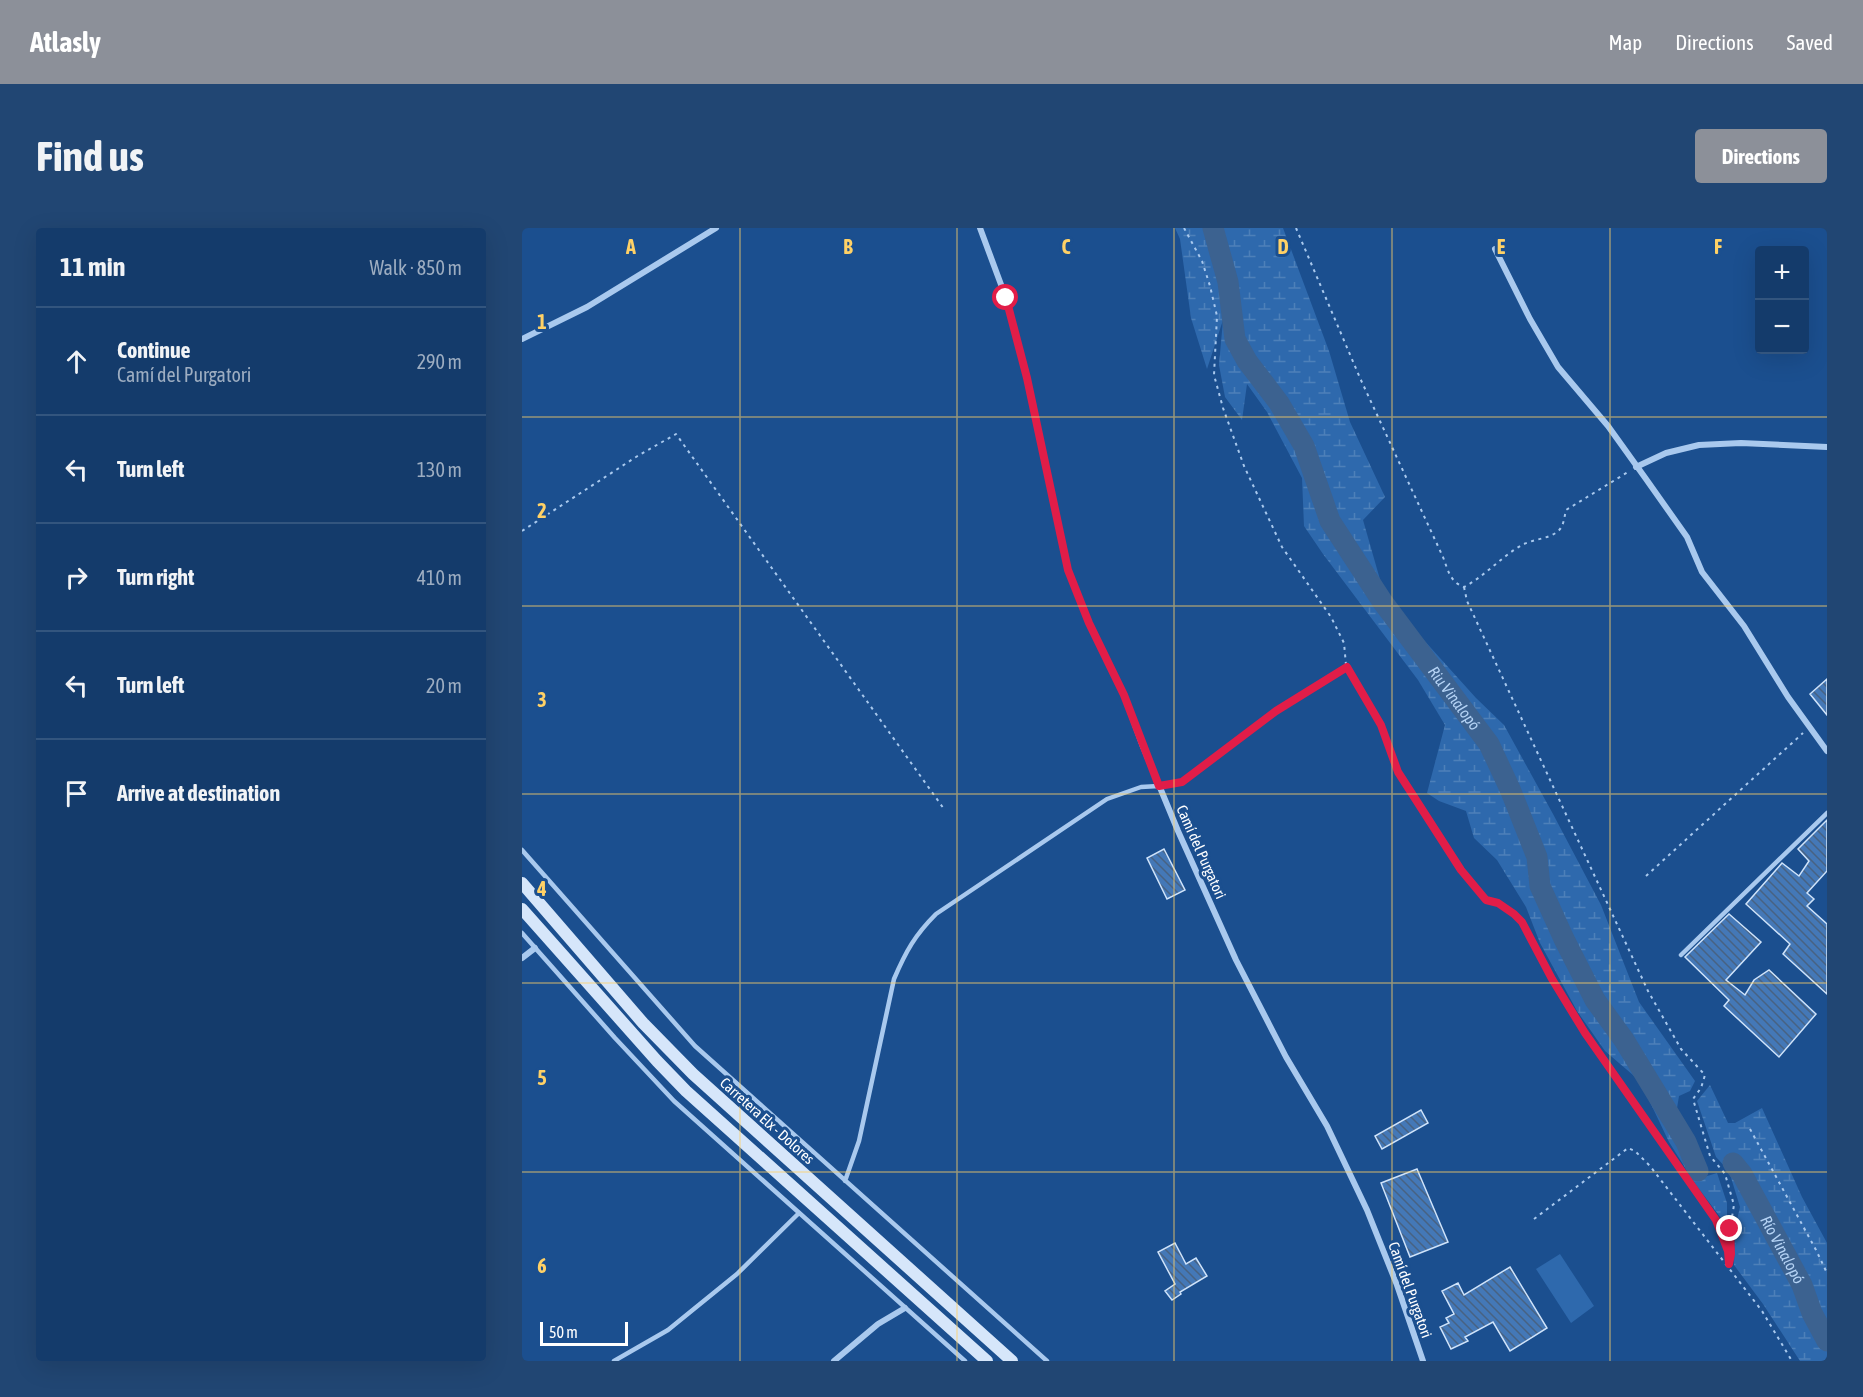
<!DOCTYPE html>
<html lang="en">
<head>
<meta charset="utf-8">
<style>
  body { margin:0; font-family:"Asap Condensed",sans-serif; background:#214673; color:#f1f3f6 }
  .controls { position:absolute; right:18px; top:18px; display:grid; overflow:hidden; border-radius:6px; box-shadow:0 6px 24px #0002 }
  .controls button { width:54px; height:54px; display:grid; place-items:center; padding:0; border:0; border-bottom:2px solid #33557e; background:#143b6b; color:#f1f3f6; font:30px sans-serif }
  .scale { position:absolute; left:18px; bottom:15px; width:88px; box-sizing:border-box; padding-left:6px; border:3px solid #fff; border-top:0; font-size:16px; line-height:21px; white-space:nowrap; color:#fff; -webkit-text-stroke:4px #1b4f8f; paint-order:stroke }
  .stop { position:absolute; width:18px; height:18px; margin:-14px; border:4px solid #e11d48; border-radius:50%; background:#fff }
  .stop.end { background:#e11d48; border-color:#fff; box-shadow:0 2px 6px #0008 }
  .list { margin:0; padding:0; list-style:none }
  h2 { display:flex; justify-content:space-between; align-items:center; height:78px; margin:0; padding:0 24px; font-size:26px }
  h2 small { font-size:20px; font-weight:400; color:#9dadc1 }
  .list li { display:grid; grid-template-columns:39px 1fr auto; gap:18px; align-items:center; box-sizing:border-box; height:108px; padding:0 24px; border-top:2px solid #33557e }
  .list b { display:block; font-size:22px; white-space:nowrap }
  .list p { margin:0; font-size:20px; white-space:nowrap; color:#9dadc1 }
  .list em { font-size:20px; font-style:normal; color:#9dadc1 }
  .icon { flex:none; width:33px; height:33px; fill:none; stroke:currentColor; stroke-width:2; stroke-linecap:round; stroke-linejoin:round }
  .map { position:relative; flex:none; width:1305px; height:1133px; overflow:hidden; border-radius:6px }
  header { display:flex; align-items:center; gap:36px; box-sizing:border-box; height:84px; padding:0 30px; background:#8c9099; color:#fff }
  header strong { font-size:28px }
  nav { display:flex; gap:33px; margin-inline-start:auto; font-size:21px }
  .intro { display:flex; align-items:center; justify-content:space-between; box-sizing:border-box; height:144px; padding:0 36px }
  h1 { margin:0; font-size:42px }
  .button { padding:15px 27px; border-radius:6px; background:#8c9099; color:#fff; font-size:21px; font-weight:700 }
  main { display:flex; gap:36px; padding:0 36px }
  aside { flex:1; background:#143b6b; border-radius:6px; box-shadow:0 6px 24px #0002 }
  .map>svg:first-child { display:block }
</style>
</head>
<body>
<header>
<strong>Atlasly</strong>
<nav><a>Map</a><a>Directions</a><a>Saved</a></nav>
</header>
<div class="intro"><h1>Find us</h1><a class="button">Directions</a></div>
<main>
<aside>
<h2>11 min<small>Walk · 850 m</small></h2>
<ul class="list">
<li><svg class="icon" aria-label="ahead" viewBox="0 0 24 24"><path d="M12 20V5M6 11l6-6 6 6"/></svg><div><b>Continue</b><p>Camí del Purgatori</p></div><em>290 m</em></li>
<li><svg class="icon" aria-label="left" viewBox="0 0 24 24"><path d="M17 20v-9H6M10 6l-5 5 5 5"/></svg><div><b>Turn left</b></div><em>130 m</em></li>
<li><svg class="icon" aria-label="right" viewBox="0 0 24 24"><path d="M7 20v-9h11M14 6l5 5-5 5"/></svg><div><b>Turn right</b></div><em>410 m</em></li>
<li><svg class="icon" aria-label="left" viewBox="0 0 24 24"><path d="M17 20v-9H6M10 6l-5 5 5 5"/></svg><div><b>Turn left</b></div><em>20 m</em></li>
<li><svg class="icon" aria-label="arrive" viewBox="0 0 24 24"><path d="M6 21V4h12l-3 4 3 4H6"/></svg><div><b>Arrive at destination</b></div></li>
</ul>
</aside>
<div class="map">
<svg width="1305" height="1133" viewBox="0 0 1305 1133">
  <defs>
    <pattern id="wetland-marsh" width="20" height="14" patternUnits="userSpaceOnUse" patternTransform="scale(1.5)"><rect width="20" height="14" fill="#2e69ad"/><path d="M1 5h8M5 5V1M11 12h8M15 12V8" fill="none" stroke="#4d80b9"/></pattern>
    <pattern id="building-back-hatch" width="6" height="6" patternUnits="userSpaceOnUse" patternTransform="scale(1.5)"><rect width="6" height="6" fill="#4478b7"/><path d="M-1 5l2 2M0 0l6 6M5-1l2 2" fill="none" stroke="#486282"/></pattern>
  </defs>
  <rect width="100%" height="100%" fill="#1b4f8f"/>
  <path fill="#2e69ad" d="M1038,1026l34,52 -23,17 -35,-54z"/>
  <path fill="url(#wetland-marsh)" d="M653,0h108l46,123 21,71 35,75 -22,23 22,77 91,101 28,27 49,89 48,91 38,97 56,79 -5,10 -11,5 -2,12 27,69 13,-4 10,30v34l-6,-19 -25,-33 -27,-43 -29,-61 -35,-30 -28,-40 -37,-68 -14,-36 -29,-47 -23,-22 -8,-27 -27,-10 -12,-8 18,-68 -27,-45 -95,-126 -19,-28 -2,-48 -35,-66 -20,-28 -5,36 -17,-23 -6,-32 4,-45 -16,49 -16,-51 -11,-79z
    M1188,857l18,38h7l27,-15 40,89 25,46v118h-27l-37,-57 -29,-39 1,-37 5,-21 -11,-36 -13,-14 -19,-56z"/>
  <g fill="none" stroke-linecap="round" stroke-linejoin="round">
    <g stroke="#3c6290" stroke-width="21">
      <path id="s1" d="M691,0l15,54 7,57 12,22 32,42 25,43 26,75 52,80 107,143 21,45 27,68 3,29 24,53 31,61 29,40 62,102 12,29"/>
      <path id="s2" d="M1211,935l9,11 60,111 10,28 15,28"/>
    </g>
  </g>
  <path fill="url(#building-back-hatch)" stroke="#cfe3fa" stroke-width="1.5" d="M1305,451v36l-17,-21z
    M1305,592v51l-20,22 7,6 -7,7 20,18v70l-44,-40 7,-10 -44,-40 36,-41 17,13 10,-15 -11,-12z
    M642,621l21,41 -18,9 -20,-41z
    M1207,686l32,28 -35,38 19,15 9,-15 15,-10 47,44 -37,43 -55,-51 5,-6 -44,-43z
    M899,882l7,13 -46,26 -7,-13z
    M895,941l31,73 -38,15 -29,-74z
    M653,1015l11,21 10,-6 11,18 -27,16 1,2 -9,6 -7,-9 10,-7 -17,-32z
    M988,1039l37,61 -37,23 -17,-29 -28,15 3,4 -17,8 -11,-22 9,-4 -3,-5 8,-4 -12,-23 16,-8 6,12z"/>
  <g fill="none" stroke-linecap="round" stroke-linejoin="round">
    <path stroke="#a9c9ee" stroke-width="2" stroke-dasharray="3 4.5" stroke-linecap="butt" d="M662,0l18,33 8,25 7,30 -3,59 9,33 21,58 38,81 49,70 13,26 2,22 35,60 17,47 63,98 14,19 11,11 12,3 16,11 8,8 30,57 33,54 131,187 12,31 1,13
      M774,0l64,150 83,179c5,13 7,25 21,30 21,-11 37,-30 58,-42 11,-6 26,-6 35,-13 7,-5 7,-14 9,-22l62,-38
      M0,303l114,-74 40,-23 268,375
      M942,359l3,14 181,390 33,58 24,26 -4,13 -8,11 17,57 15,18 9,31 -4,24v29
      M645,556l15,-2 94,-71 71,-44
      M1124,648l157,-143
      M1228,901l66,121 11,23
      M1012,991l94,-71 7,3 15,15 112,145 30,50"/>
    <path stroke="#a9c9ee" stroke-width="4.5" d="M0,622l173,196 352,315
      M0,705l93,105 59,63 291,260
      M1159,727l146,-142
      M323,953l14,-40 35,-162c12,-28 21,-44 42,-65l171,-115 34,-12 18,-1
      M92,1133l54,-31 69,-56 62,-61"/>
    <path stroke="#a9c9ee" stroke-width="6" d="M458,0l26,70 21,80 41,192 21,53 35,72 18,49 36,87 58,129 50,97 41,69 40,84 30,75 26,76
      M973,21l35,70 28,48 50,59 38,53 41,58 15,35 42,54 44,71 39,54
      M0,111l65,-32 129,-79
      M1114,239l30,-14 33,-8 42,-2 86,4
      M0,730l13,-10
      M312,1133l44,-37 27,-16"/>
    <path stroke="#d6e6fa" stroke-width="12" d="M0,655l121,140 50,51 319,287
      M0,681l135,152 29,30 301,270"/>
  </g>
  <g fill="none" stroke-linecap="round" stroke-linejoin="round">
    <path stroke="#e11d48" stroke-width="8" d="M484,70l21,80 41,192 21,53 35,72 35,91 23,-4 94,-71 71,-44 34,58 17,47 63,98 25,30 12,3 16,11 8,8 30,57 33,54 131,187 12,31 1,13 2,-10 -1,-25"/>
  </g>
  <path fill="none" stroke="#ffd166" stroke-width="1.5" stroke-opacity="0.55" d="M218,0v1133M435,0v1133M652,0v1133M870,0v1133M1088,0v1133M0,189h1305M0,378h1305M0,566h1305M0,755h1305M0,944h1305"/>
  <g text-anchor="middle" stroke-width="6" stroke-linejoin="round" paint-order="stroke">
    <g font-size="15" fill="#fff" stroke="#1b4f8f">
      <text transform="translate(679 624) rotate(66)" y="5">Camí del Purgatori</text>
      <text transform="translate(245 893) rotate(42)" y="5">Carretera Elx - Dolores</text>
      <text transform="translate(888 1062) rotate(70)" y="5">Camí del Purgatori</text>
    </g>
    <g font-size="16" font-style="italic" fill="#b5d3f5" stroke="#1b4f8f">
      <text dy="6" stroke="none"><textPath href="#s1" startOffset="537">Riu Vinalopó</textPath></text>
      <text dy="6" stroke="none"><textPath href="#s2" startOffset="100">Río Vinalopó</textPath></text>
    </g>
  </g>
  <g font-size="20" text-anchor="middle" font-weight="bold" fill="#ffd166" stroke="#1b4f8f" stroke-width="6" stroke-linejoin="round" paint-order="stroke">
    <text x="109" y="26">A</text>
    <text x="326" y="26">B</text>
    <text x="544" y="26">C</text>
    <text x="761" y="26">D</text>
    <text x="979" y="26">E</text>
    <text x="1196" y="26">F</text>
    <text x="20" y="101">1</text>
    <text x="20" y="290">2</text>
    <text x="20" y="479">3</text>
    <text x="20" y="668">4</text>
    <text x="20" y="857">5</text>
    <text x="20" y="1045">6</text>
  </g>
</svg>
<div class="controls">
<button>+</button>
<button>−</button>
</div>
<div class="scale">50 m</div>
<div class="stop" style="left:484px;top:70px"></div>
<div class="stop end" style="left:1208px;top:1001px"></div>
</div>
</main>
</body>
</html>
